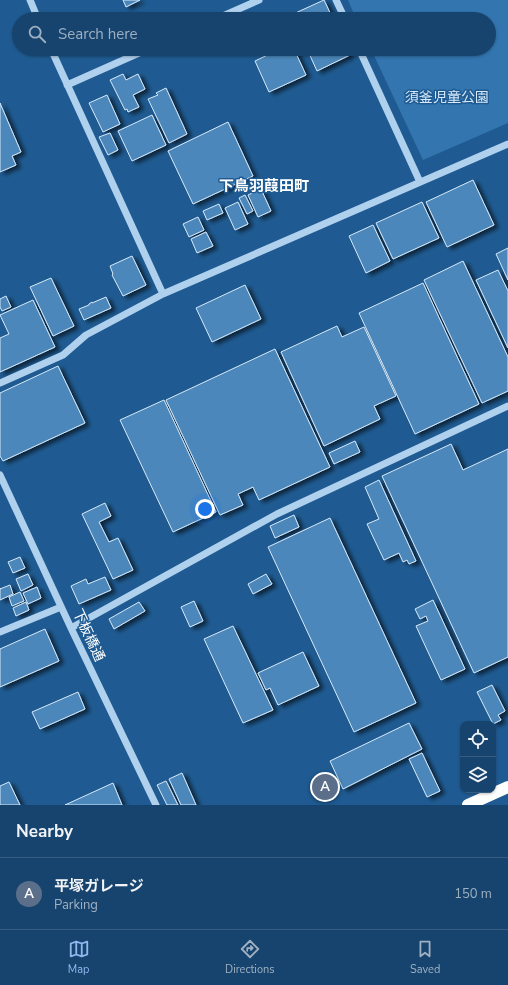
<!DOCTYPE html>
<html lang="en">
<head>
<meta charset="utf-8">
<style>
  body { margin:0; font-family:"Nunito Sans","Noto Sans JP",sans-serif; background:#244e76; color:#f1f3f6 }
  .controls { position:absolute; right:12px; bottom:12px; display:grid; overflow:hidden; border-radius:8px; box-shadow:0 1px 3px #0004 }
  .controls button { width:36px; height:36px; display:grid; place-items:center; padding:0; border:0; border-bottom:1px solid #365c81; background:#17446e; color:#f1f3f6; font:20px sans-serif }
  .you { position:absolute; left:205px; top:509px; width:14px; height:14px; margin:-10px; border:3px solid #fff; border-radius:50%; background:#1a73e8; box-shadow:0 0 0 6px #1a73e833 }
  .badge { display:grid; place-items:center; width:26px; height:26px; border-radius:50%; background:#90b9f0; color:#fff; font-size:13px; font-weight:700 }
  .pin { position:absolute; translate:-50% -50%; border:2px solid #fff; box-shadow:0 1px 4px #0006 }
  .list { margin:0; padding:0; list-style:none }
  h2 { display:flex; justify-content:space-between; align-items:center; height:52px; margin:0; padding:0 16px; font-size:17px }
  h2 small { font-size:13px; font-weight:400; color:#9eb0c2 }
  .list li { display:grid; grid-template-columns:26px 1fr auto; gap:12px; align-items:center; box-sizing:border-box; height:72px; padding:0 16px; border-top:1px solid #365c81 }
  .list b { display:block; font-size:15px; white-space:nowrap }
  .list p { margin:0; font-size:13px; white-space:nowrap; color:#9eb0c2 }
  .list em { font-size:13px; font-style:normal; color:#9eb0c2 }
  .icon { flex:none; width:22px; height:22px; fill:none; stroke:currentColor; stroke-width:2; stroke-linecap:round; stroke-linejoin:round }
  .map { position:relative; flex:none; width:508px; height:805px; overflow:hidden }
  .search { position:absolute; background:#17446e; box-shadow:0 1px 3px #0004; left:12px; right:12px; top:12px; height:44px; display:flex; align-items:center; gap:10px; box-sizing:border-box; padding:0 14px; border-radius:22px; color:#9eb0c2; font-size:15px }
  .sheet { height:124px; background:#17446e }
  nav { display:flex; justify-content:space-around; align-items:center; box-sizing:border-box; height:56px; border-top:1px solid #365c81; background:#17446e; font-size:11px; color:#9eb0c2 }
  nav a { display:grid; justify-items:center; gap:2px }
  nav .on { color:#90b9f0 }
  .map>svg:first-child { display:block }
</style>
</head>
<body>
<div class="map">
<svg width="508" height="805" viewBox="0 0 508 805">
  <defs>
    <filter id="shadow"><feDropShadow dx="4.5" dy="2.5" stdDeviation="2" flood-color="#0009"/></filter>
  </defs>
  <rect width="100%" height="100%" fill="#1f5b92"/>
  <path fill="#3275af" d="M348,0h160v123l-85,37 -52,-111h118v-30h-133z"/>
  <path fill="#4b87ba" stroke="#d6e9fa" filter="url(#shadow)" d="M123,0h17l-14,7z
    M324,0l9,19h-40l-2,-4z
    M280,49h14l12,26 -37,17 -14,-31z
    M307,49h40l3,6 -33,16z
    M123,74l3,6 12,-6 7,15 -12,6 6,12 -11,5 -1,-3 -2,1 -15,-30z
    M166,88l21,46 -18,9 -21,-44 10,-4 -2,-2z
    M107,95l13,29 -17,8 -14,-29z
    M0,103l21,49 -9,4 4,9 -16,7z
    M152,115l14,30 -34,16 -14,-30z
    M228,122l25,54 -60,28 -25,-53z
    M110,133l8,17 -10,5 -9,-18z
    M473,180l21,45 -47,22 -21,-45z
    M261,189l10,22 -13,6 -10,-22z
    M245,195l8,16 -6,3 -8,-16z
    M238,202l10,22 -13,6 -10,-22z
    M422,202l17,36 -46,21 -17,-36z
    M219,204l4,9 -16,7 -4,-9z
    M198,217l6,13 -15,7 -6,-13z
    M373,225l17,36 -24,12 -17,-37z
    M206,232l7,14 -16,7 -6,-14z
    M508,248v32l-12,-26z
    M132,256l14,29 -23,11 -11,-21 1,-1 -3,-8z
    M463,261l45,96v34l-26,12 -58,-123z
    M498,270l10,21v57l-32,-68z
    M51,278l23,48 -21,10 -23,-49z
    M423,283l56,121 -64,30 -56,-121z
    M245,285l16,34 -49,23 -16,-34z
    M6,296l5,11 -9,4 -2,-4v-8z
    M106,297l5,11 -27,12 -5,-11 10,-4v-1l3,-2v1z
    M33,300l22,47 -55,25v-34l9,-4 -9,-19z
    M337,326l5,11 22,-10 32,69 -22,10 6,13 -56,27 -43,-94z
    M275,349l55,118 -71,33 -6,-13 -15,7 5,11 -23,10 -54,-115z
    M58,366l27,57 -82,38 -3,-5v-63z
    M164,400l52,112 -43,20 -53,-112z
    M355,441l5,11 -26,12 -5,-11z
    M451,444l12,26 45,-21v208l-34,16 -92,-197z
    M379,480l37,81 -7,3 -2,-4 -4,2 -4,-9 -15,7 -17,-36 12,-5 -14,-32z
    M105,503l6,13 -12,6 10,20 9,-4 15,32 -20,9 -31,-65z
    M294,515l5,12 -24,11 -5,-12z
    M330,518l86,185 -62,29 -86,-185z
    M20,557l5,11 -12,5 -5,-11z
    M28,574l5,11 -12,6 -5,-12z
    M266,574l6,10 -19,10 -5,-10z
    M105,577l6,13 -32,14 -8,-18 15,-7 2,5z
    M10,585l3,9 -13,6v-12v1z
    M37,587l4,11 -13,6 -5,-11z
    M20,592l4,9 -12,5 -3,-9z
    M433,600l32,69 -24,11 -25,-54 12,-5 -2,-5 -6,3 -5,-10z
    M194,601l9,20 -13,6 -9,-20z
    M26,602l3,8 -13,6 -3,-8z
    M139,602l6,9 -31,18 -5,-10z
    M233,626l40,84 -30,13 -39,-84z
    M45,629l14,32 -59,26v-38z
    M303,652l16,34 -41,19 -8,-17 -4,2 -8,-17z
    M492,685l13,26 -7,4 3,5 -8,4 -16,-32z
    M78,692l7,17 -45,20 -8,-17z
    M409,723l13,26 -79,40 -13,-28z
    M422,753l18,38 -13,6 -18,-38z
    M182,773l14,32h-15l-12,-26z
    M166,781l12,24h-11l-10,-20z
    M9,782l11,23h-20v-19z
    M113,783l9,22h-57z"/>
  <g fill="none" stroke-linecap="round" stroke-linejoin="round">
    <path stroke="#b0d1ee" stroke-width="7" d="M30,0l8,19
      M336,0l9,19
      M216,19l43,-19
      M51,49l112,245
      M359,49l61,133
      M67,85l81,-36
      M0,383l63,-28 23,-20 77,-41 345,-150
      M0,475l71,153 85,177
      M71,628l206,-114 231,-108
      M0,632l61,-25"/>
    <path stroke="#fff" stroke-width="12" d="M468,805l40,-18"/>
  </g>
  <g text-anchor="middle" stroke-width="3" stroke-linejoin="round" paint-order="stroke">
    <g font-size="14" fill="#d6e9fa" stroke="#1f5b92">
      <text x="447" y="102">須釜児童公園</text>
    </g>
    <g font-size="14" fill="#fff" stroke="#1f5b92">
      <text transform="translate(89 635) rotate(65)" y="5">下板橋通</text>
    </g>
    <g font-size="15" font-weight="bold" fill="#fff" stroke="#1f5b92">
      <text x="264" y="191">下鳥羽葭田町</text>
    </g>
  </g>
</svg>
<div class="controls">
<button><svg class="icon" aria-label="locate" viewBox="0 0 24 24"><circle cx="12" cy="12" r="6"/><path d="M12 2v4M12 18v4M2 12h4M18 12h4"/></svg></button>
<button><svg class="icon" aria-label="layers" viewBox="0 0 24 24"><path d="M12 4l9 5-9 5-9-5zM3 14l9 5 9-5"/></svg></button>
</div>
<div class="you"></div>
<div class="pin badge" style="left:325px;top:787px;background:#5c6f8a">A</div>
<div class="search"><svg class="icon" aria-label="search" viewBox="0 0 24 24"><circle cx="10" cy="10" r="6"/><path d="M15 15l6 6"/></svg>Search here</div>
</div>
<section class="sheet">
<h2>Nearby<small></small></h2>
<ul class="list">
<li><span class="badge" style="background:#5c6f8a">A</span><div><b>平塚ガレージ</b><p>Parking</p></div><em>150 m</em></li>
</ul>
</section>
<nav>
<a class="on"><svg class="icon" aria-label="map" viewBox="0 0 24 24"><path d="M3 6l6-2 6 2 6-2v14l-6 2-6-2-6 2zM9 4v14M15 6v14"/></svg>Map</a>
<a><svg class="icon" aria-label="directions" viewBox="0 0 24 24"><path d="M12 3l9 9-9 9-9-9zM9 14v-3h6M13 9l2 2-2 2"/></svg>Directions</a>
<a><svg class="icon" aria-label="saved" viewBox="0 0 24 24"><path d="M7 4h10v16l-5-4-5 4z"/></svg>Saved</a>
</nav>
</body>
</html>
